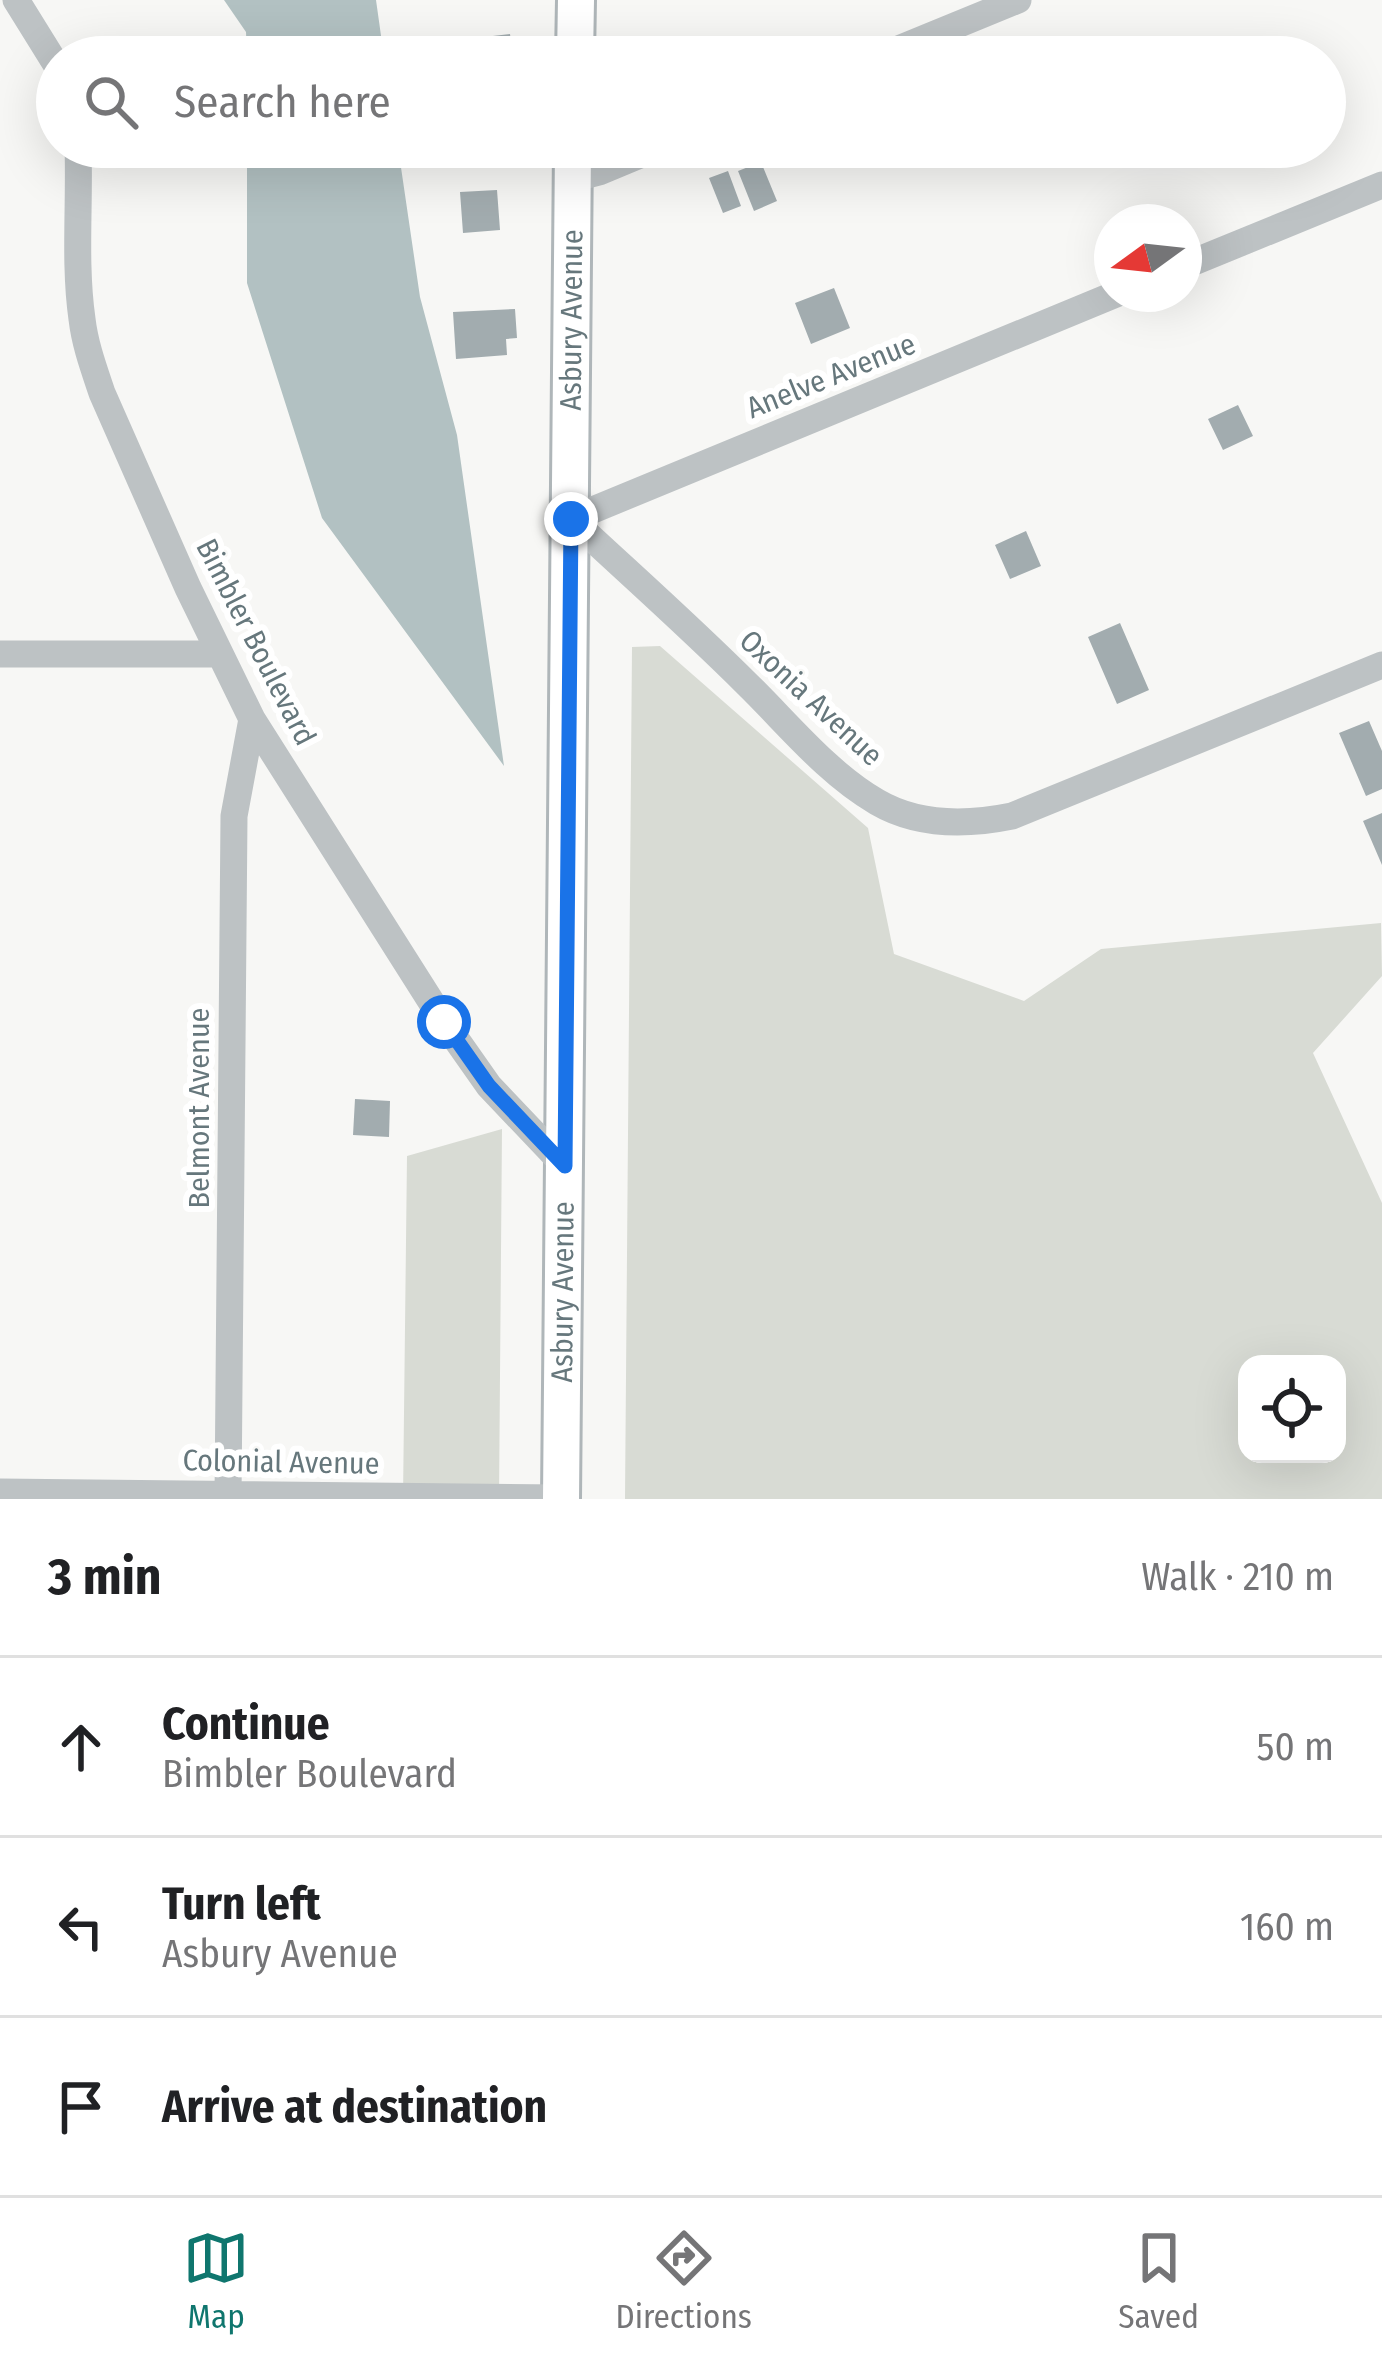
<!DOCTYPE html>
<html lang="en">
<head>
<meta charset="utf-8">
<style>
  body { margin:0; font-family:"Fira Sans Condensed",sans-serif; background:#f6f6f6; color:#202124 }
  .controls { position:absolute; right:36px; bottom:36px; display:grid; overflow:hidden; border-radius:24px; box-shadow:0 12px 48px #0002 }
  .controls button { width:108px; height:108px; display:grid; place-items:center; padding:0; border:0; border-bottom:3px solid #e0e0e0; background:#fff; color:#202124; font:60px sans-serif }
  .compass { position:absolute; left:1094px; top:204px; width:108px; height:108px; border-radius:50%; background:#fff; box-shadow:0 12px 48px #0002; rotate:255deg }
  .stop { position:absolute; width:36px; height:36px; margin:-27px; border:9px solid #1a73e8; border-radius:50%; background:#fff }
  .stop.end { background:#1a73e8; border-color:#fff; box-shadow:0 3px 12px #0008 }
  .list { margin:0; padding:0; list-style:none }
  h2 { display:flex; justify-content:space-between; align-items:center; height:156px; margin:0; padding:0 48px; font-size:51px }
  h2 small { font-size:39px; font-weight:400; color:#757577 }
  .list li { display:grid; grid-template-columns:78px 1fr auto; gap:36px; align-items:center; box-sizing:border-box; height:180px; padding:0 48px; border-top:3px solid #e0e0e0 }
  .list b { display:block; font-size:45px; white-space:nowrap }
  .list p { margin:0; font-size:39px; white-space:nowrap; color:#757577 }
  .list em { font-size:39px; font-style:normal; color:#757577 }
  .icon { flex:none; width:66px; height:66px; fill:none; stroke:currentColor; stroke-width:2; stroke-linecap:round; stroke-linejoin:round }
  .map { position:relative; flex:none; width:1382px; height:1499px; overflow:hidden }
  .search { position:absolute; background:#fff; box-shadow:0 12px 48px #0002; left:36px; right:36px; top:36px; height:132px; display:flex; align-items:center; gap:30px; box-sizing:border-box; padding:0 42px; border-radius:66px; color:#757577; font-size:45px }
  .sheet { height:696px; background:#fff }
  nav { display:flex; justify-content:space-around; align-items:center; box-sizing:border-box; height:168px; border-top:3px solid #e0e0e0; background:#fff; font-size:33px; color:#757577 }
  nav a { display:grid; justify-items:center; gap:6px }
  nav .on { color:#0f766e }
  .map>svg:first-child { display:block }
</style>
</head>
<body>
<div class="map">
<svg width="1382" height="1499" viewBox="0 0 1382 1499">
  <rect width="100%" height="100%" fill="#f7f7f5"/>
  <path fill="#d8dbd4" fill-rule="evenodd" d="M660,646l208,182 26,126 130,47 77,-52 280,-26 1,53 -69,77 69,150v296h-757l7,-852zM1247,1364h90v90h-90z
    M502,1129l-3,370h-96l4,-343z"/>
  <path fill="#b2c1c2" d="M224,0h152l8,57h-137l-1,-25z
    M247,147h151l22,150 37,138 47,331 -182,-248 -75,-235z"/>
  <path fill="#a2acaf" d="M510,34l3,23h-44l-2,-18z
    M761,162l16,39 -23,10 -16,-40z
    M728,171l13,35 -18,7 -14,-35z
    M497,190l3,40 -37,3 -3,-41z
    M834,288l16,40 -39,16 -16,-41z
    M515,309l2,29 -11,1 1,16 -51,4 -3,-47z
    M1238,405l15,31 -30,14 -15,-31z
    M1026,531l15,35 -31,13 -15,-34z
    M1120,623l29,67 -32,14 -29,-67z
    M1369,721l13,30v38l-16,7 -27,-63z
    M1382,813v52l-19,-44z
    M355,1099l35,2 -1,36 -36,-2z"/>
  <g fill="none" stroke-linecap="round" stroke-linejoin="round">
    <defs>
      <g id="secondary">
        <path d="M575,57l1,-57"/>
        <path id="s1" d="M561,1499l12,-1352"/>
      </g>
    </defs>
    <use href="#secondary" stroke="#afb6b9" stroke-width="42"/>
    <path stroke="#bdc2c4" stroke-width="27" d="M16,0l41,66
      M879,57l139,-57
      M78,147c2,57 -4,116 4,172 3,26 12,50 20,74l86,195 64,131 192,303 45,64 76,80
      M572,179l27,-7 60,-25
      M1184,266l198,-81
      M1116,294l-545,225c59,55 119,108 176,165 41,40 80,89 130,118 41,24 91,23 135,14l370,-151
      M0,654h220
      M0,1492l561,6
      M228,1499l6,-683 18,-97"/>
    <use href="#secondary" stroke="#fff" stroke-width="36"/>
  </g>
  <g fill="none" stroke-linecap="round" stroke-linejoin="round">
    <path stroke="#1a73e8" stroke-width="15" d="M444,1022l45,64 76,80 6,-647"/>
  </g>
  <g text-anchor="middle" stroke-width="12" stroke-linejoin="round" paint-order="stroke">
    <g font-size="30" fill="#66777c" stroke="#fff">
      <text dy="10" stroke="none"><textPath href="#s1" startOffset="1179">Asbury Avenue</textPath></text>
      <text transform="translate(831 376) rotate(-22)" y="10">Anelve Avenue</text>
      <text transform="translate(256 642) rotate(63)" y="10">Bimbler Boulevard</text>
      <text transform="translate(811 698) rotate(43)" y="10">Oxonia Avenue</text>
      <text transform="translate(199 1108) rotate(-90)" y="10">Belmont Avenue</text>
      <text dy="10" stroke="none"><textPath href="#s1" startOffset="207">Asbury Avenue</textPath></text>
      <text transform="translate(281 1462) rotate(1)" y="10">Colonial Avenue</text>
    </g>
  </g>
</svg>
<div class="controls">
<button><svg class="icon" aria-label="locate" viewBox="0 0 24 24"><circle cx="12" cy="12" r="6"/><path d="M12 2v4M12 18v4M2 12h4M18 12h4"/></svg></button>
</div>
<svg class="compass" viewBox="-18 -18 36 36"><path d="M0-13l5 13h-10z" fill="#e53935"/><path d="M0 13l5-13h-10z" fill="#757577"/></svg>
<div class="stop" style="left:444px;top:1022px"></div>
<div class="stop end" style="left:571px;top:519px"></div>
<div class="search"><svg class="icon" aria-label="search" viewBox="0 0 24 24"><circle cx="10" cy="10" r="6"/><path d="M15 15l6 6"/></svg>Search here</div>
</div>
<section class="sheet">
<h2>3 min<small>Walk · 210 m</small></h2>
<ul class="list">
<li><svg class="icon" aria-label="ahead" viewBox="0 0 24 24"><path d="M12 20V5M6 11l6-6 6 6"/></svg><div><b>Continue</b><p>Bimbler Boulevard</p></div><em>50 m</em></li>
<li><svg class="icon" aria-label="left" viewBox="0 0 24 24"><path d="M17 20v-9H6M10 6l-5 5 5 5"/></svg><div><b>Turn left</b><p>Asbury Avenue</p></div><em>160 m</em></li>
<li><svg class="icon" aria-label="arrive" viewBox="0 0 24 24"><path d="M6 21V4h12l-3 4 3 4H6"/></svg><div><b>Arrive at destination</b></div></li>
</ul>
</section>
<nav>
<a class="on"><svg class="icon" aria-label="map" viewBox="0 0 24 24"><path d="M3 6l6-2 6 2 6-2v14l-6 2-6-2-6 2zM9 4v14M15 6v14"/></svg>Map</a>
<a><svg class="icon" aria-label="directions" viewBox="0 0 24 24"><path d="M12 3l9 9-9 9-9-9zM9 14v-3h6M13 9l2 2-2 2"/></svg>Directions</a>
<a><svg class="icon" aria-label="saved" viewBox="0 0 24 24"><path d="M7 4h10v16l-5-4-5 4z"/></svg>Saved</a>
</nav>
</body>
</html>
